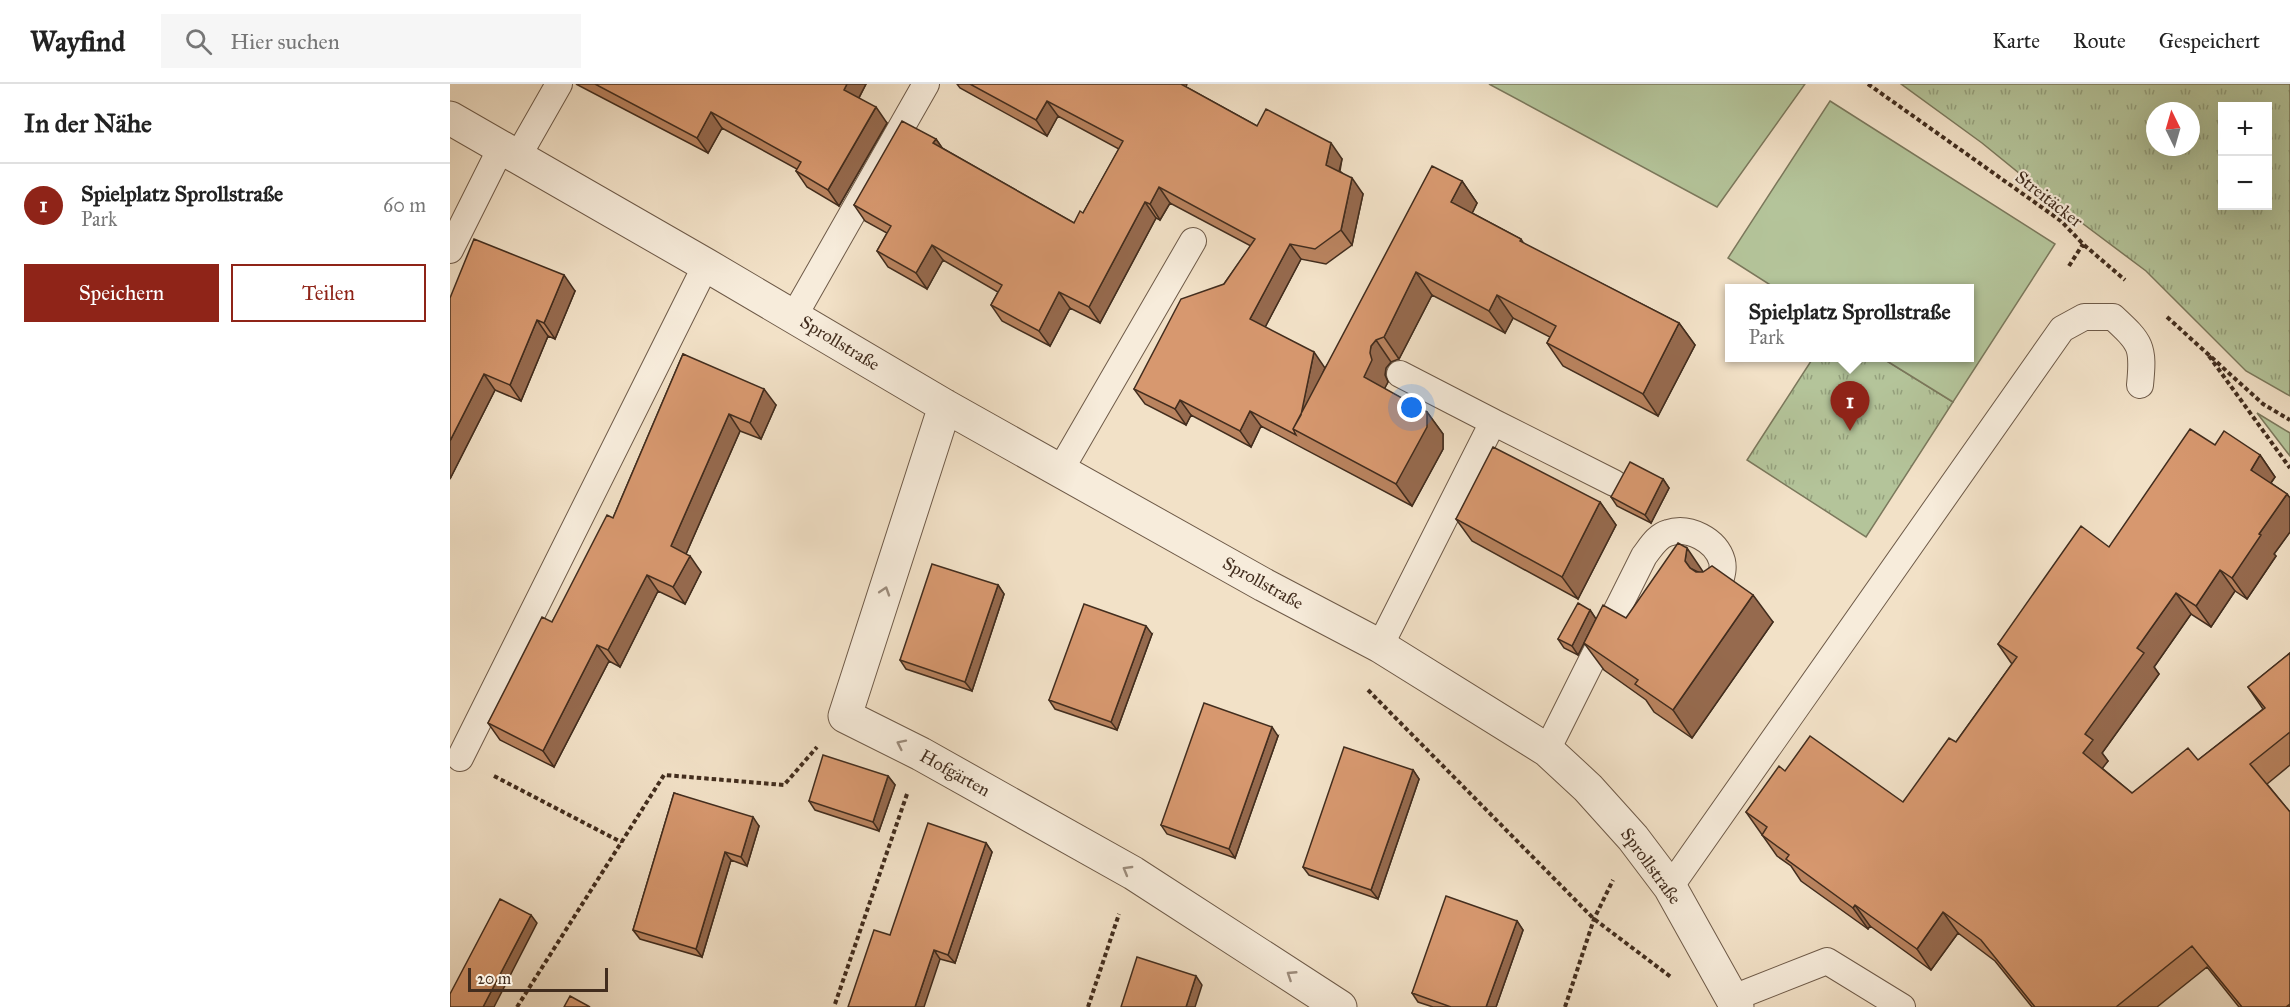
<!DOCTYPE html>
<html lang="de">
<head>
<meta charset="utf-8">
<style>
  body { margin:0; font-family:"IM FELL Great Primer",serif; background:#f6f6f6; color:#222 }
  .controls { position:absolute; right:18px; top:18px; display:grid; overflow:hidden; border-radius:0px; box-shadow:0 6px 24px #0002 }
  .controls button { width:54px; height:54px; display:grid; place-items:center; padding:0; border:0; border-bottom:2px solid #e0e0e0; background:#fff; color:#222; font:30px sans-serif }
  .compass { position:absolute; left:1696px; top:18px; width:54px; height:54px; border-radius:50%; background:#fff; box-shadow:0 6px 24px #0002; rotate:355deg }
  .scale { position:absolute; left:18px; bottom:15px; width:140px; box-sizing:border-box; padding-left:6px; border:3px solid #422d1e; border-top:0; font-size:16px; line-height:21px; white-space:nowrap; color:#422d1e; -webkit-text-stroke:4px #f7ecdb; paint-order:stroke }
  .you { position:absolute; left:962px; top:324px; width:21px; height:21px; margin:-15px; border:4px solid #fff; border-radius:50%; background:#1a73e8; box-shadow:0 0 0 9px #1a73e833 }
  .badge { display:grid; place-items:center; width:39px; height:39px; border-radius:50%; background:#8f2418; color:#fff; font-size:20px; font-weight:700 }
  .pin { position:absolute; translate:-50% -50px; filter:drop-shadow(0 2px 3px #0008) }
  .pin::after { content:''; position:absolute; top:32px; width:21px; height:18px; background:inherit; clip-path:polygon(0 0,100% 0,50% 100%) }
  .popup { position:absolute; left:1275px; top:200px; width:249px; height:78px; box-sizing:border-box; display:grid; place-content:center; border-radius:0px; background:#fff; filter:drop-shadow(0 2px 4px #0005); font-size:20px; white-space:nowrap; color:#767676 }
  .popup b { font-size:22px; color:#222 }
  .popup::after { content:''; position:absolute; left:50%; top:100%; margin-left:-12px; border:12px solid transparent; border-top-color:#fff }
  .list { margin:0; padding:0; list-style:none }
  h2 { display:flex; justify-content:space-between; align-items:center; height:78px; margin:0; padding:0 24px; font-size:26px }
  h2 small { font-size:20px; font-weight:400; color:#767676 }
  .list li { display:grid; grid-template-columns:39px 1fr auto; gap:18px; align-items:center; box-sizing:border-box; height:84px; padding:0 24px; border-top:2px solid #e0e0e0 }
  .list b { display:block; font-size:22px; white-space:nowrap }
  .list p { margin:0; font-size:20px; white-space:nowrap; color:#767676 }
  .list em { font-size:20px; font-style:normal; color:#767676 }
  .actions { display:flex; gap:12px; padding:18px 24px }
  .actions a { flex:1; padding:14px 0; border:2px solid #8f2418; border-radius:0px; text-align:center; font-size:21px; color:#8f2418 }
  .actions .main { background:#8f2418; color:#fff }
  .icon { flex:none; width:33px; height:33px; fill:none; stroke:currentColor; stroke-width:2; stroke-linecap:round; stroke-linejoin:round }
  .map { position:relative; flex:none; width:1840px; height:923px; overflow:hidden }
  header { display:flex; align-items:center; gap:36px; box-sizing:border-box; height:84px; padding:0 30px; background:#fff; border-bottom:2px solid #e0e0e0 }
  header strong { font-size:28px }
  nav { display:flex; gap:33px; margin-inline-start:auto; font-size:21px }
  .search { width:420px; height:54px; background:#f6f6f6; display:flex; align-items:center; gap:15px; box-sizing:border-box; padding:0 21px; border-radius:0px; color:#767676; font-size:22px }
  main { display:flex }
  aside { flex:1; background:#fff }
  .map>svg:first-child { display:block }
</style>
</head>
<body>
<header>
<strong>Wayfind</strong>
<div class="search"><svg class="icon" aria-label="search" viewBox="0 0 24 24"><circle cx="10" cy="10" r="6"/><path d="M15 15l6 6"/></svg>Hier suchen</div>
<nav><a>Karte</a><a>Route</a><a>Gespeichert</a></nav>
</header>
<main>
<aside>
<h2>In der Nähe<small></small></h2>
<ul class="list">
<li><span class="badge">1</span><div><b>Spielplatz Sprollstraße</b><p>Park</p></div><em>60 m</em></li>
</ul>
<div class="actions"><a class="main">Speichern</a><a>Teilen</a></div>
</aside>
<div class="map">
<svg width="1840" height="923" viewBox="0 0 1840 923">
  <defs>
    <pattern id="grass-tufts" width="24" height="20" patternUnits="userSpaceOnUse" patternTransform="scale(1.5)"><rect width="24" height="20" fill="#b4c49a"/><path d="M3 7l-1-3M5 7V3M7 7l1-3M15 17l-1-3M17 17v-4M19 17l1-3" fill="none" stroke="#94a07d"/></pattern>
  </defs>
  <rect width="100%" height="100%" fill="#f2e1c7"/>
  <filter id="stains"><feTurbulence type="fractalNoise" baseFrequency=".00333" numOctaves="4"/><feColorMatrix values="0 0 0 0 .2 0 0 0 0 .09 0 0 0 0 .02 0 0 0 .5 -.17"/></filter>
  <radialGradient id="worn" r=".72"><stop offset=".6" stop-color="#630" stop-opacity="0"/><stop offset="1" stop-color="#630" stop-opacity=".3"/></radialGradient>
  <path fill="url(#grass-tufts)" stroke="#7b785c" stroke-width="1.5" fill-rule="evenodd" d="M1451,0h389v312l-44,-25 -100,-100 -84,-63 -80,-65zM1772,22h46v100h-46zM1705,27h36v36h-36z
    M1363,274h69l71,44 -87,135 -119,-77z"/>
  <path fill="#b4c49a" stroke="#7b785c" stroke-width="1.5" d="M1039,0h316l-88,123z
    M1380,17l225,143 -102,158 -71,-44h88v-70h-195l-47,-30z
    M1807,329l33,20v23z"/>
  <g fill="none" stroke-linecap="round" stroke-linejoin="round">
    <defs>
      <path id="service" d="M68,72l41,-72
        M0,166l52,-104
        M344,232l132,-232
        M950,290l93,48
        M611,385l132,-228
        M930,562l113,-224 121,61
        M1097,666l97,-194c7,-9 13,-20 24,-23 21,-7 48,7 54,28 2,9 -1,16 -3,24
        M10,674l246,-493
        M1220,803l392,-558 22,-12h29c28,26 31,29 27,68
        M1283,914l94,-37 75,46"/>
      <path id="minor" d="M0,34l256,147 239,141 319,179 116,61 167,104 41,38 45,50 37,49 67,120
        M495,322l-100,310 76,38 212,119 207,134"/>
    </defs>
    <use href="#service" stroke="#6e5a48" stroke-width="28"/>
    <use href="#minor" stroke="#6e5a48" stroke-width="35"/>
    <path stroke="#422d1e" stroke-width="4" stroke-dasharray="4.5 3" stroke-linecap="butt" d="M1418,0l193,137 22,23 42,36
      M1619,182l14,-22
      M1717,233l96,87 27,16
      M1759,272l81,112
      M918,606l226,229 77,58
      M44,692l127,66
      M385,920l72,-210
      M67,923l147,-232 120,10 33,-38
      M638,923l31,-93
      M1115,923l29,-88 19,-39"/>
    <use href="#service" stroke="#f7ecdb" stroke-width="26"/>
    <use href="#minor" stroke="#f7ecdb" stroke-width="33"/>
  </g>
  <path fill="#b9835f" stroke="#422d1e" stroke-width="1.5" d="M126,0h290l-7,14 28,25 -48,83 -32,-19 -11,-16 1,-2 -75,-41 -14,25z
    M507,0h230l-1,3 71,39 85,33 -2,12 23,23 -11,51 -26,19 -25,-5 -36,68 60,41 137,-187 15,22 -5,10 49,26 3,5 155,79 16,22 -37,71 -95,-50 -16,-23 3,-6 -37,-19 -8,15 -73,-38 -33,64 -8,3 -5,6 -1,7 3,7 -4,7 43,23 16,22v15l-31,57 -151,-80 -10,21 -60,-32 -5,10 -41,-21 -11,-15 90,-105 27,-38 -81,-43 -10,17 -4,-2 -56,105 -30,-15 -20,38 -48,-25 -11,-16 7,-13 -55,-32 -16,29 -39,-22 -11,-16 10,-18 -22,-12 -11,-16 82,-66 6,9 132,75 9,-10 36,-64 -61,-33 -11,20 -87,-48z
    M125,207l-20,48 -7,-3 -27,65 -26,-11 -45,89v-181z
    M233,270l93,51 -15,34 -21,-8 -54,123 15,18 -16,32 -27,-13 -38,76 -11,-6 -55,106 -54,-27 -12,-17 64,-101 61,-104z
    M1765,361l45,10 15,22 -4,6 16,11 3,4v34l-16,22 2,2 -29,43 -12,-8 -24,36 -20,-13 -37,53 5,7 -57,79 6,8 -6,7 30,25 66,-33 65,-51 -15,-22 42,-34v112l-23,19 23,28v195h-51l-32,-40 -50,40h-125l-37,-46 -37,-28 -27,37 -61,-44 -2,3 -67,-48 -10,-15 -14,-10 -31,-44 39,-41 118,31 53,-60 56,-78 -14,-20 111,-97z
    M1213,395l6,9 -18,35 -34,-17 -6,-9z
    M1150,418l16,23 -38,74 -106,-58 -16,-22z
    M1253,488l70,50 -81,116 -38,-26 -8,-12 -42,-30 -20,-27z
    M548,501l6,9 -32,97 -66,-22 -6,-9z
    M1140,526l6,9 -18,36 -14,-7 -6,-9z
    M702,550l-35,96 -62,-21 -6,-9z
    M828,652l-43,122 -68,-24 -6,-9z
    M963,686l6,9 -41,120 -69,-24 -6,-8z
    M438,692l7,9 -16,46 -64,-21 -6,-9z
    M224,709l85,33 -12,40 -16,-6 -29,97 -62,-18 -7,-9z
    M536,759l6,9 -37,111 -15,-4 -50,-24z
    M1067,837l6,9 -27,77h-63l-15,-5 -6,-9z"/>
  <path fill="#966a4e" stroke="#422d1e" stroke-width="1.5" d="M397,0h19l-11,21 -11,-15z
    M597,17l11,15 -11,20 -11,-16z
    M426,23l11,16 -48,83 -11,-16z
    M261,28l11,16 -14,25 -11,-15z
    M486,55l11,16 -14,-12z
    M881,59l11,16 -5,21 -11,-15z
    M902,94l11,16 -11,51 -11,-15z
    M1012,97l15,22 -10,21 -16,-22z
    M709,103l11,16 -10,17 -10,-16z
    M695,118l11,16 -56,105 -11,-16z
    M840,160l11,15 -40,76 -11,-16z
    M482,161l11,15 -16,29 -11,-16z
    M966,188l16,23 -33,64 -15,-22z
    M114,191l11,16 -20,48 -11,-16z
    M609,208l11,16 -20,38 -11,-15z
    M1047,211l16,23 -8,15 -16,-22z
    M87,236l11,16 -27,65 -11,-16z
    M1229,239l16,22 -37,71 -15,-22z
    M926,256l15,22 -5,6 -1,7 3,7 -9,17 -15,-22 7,-31z
    M864,268l11,16 -28,64z
    M34,290l11,16 -45,89v-38z
    M314,305l12,16 -15,34 -11,-16z
    M730,316l11,15 -5,10 -11,-16z
    M800,327l11,15 -10,21 -11,-16z
    M977,328l16,22v15l-31,57 -16,-22z
    M279,330l11,17 -58,132 -11,-17z
    M1810,371l15,22 -10,14 -14,-21z
    M1213,395l6,9 -18,35 -6,-8z
    M1837,410l3,4v34l-16,22 2,2 -29,43 -15,-21 27,-44z
    M1150,418l16,23 -38,74 -16,-22z
    M1237,464l19,28 -16,-8 -5,-7z
    M240,472l11,16 -16,32 -12,-17z
    M1770,486l15,21 -24,36 -15,-21z
    M197,491l11,16 -38,76 -12,-17z
    M548,501l6,9 -32,97 -7,-9z
    M1726,509l15,21 -37,53 5,7 -57,79 6,8 -10,13 -15,-21 2,-19 52,-86z
    M1303,511l20,27 -81,116 -19,-28z
    M1140,526l6,9 -18,36 -6,-9z
    M696,542l6,8 -35,96 -6,-8z
    M147,561l12,16 -55,106 -11,-16z
    M822,643l6,9 -43,122 -6,-9z
    M963,686l6,9 -41,120 -7,-9z
    M438,692l7,9 -16,46 -6,-9z
    M303,733l6,9 -12,40 -6,-9z
    M536,759l6,9 -37,111 -7,-8z
    M275,768l6,8 -29,97 -6,-8z
    M1405,821l15,21 -2,3 -15,-21z
    M1493,828l15,21 -27,37 -14,-21z
    M81,831l6,8 -43,84h-11z
    M1067,837l6,9 -27,77h-10z
    M484,866l6,9 -16,48h-9z
    M746,892l6,9 -7,22h-9z"/>
  <path fill="#d7986f" stroke="#422d1e" stroke-width="1.5" d="M145,0h252l-3,6 32,17 -48,83 -32,-19 5,-9 -90,-50 -14,26z
    M520,0h211l76,42 9,-17 65,34 -5,22 26,13 -11,52 -26,19 -25,-5 -40,75 64,33 -13,63 -8,14 3,6 -46,-24 -10,20 -60,-31 -5,9 -41,-20 47,-90 43,-15 31,-45 -96,-52 -9,17 -5,-2 -56,105 -30,-15 -20,39 -48,-26 11,-20 -70,-40 -16,28 -39,-22 14,-25 -37,-21 48,-84 34,18 -3,4 141,80 6,-12 3,2 40,-72 -76,-40 -11,19z
    M982,82l30,15 -11,21 70,37 -1,2 159,82 -36,71 -96,-51 9,-17 -59,-31 -8,16 -73,-39 -32,65 -8,3 -5,6 -1,7 2,7 -8,17 63,35v15l-31,57 -103,-55z
    M24,155l90,36 -20,48 -7,-3 -27,65 -26,-11 -34,67v-143z
    M233,270l81,35 -14,34 -21,-9 -58,132 19,10 -17,31 -26,-12 -39,75 -11,-5 -54,106 -55,-28 54,-106 10,5 55,-107 6,3z
    M1740,345l25,16 9,-14 36,24 -9,15 36,24 -28,40 2,1 -29,43 -12,-8 -24,36 -20,-13 -39,55 7,5 -59,81 8,6 -10,13 49,40 56,-45 10,12 67,-52 -17,-21 42,-34v79l-40,32 40,48v192l-4,3h-44l-50,-61 -76,61h-81l-54,-67 -38,-28 -26,37 -62,-44 -2,3 -67,-49 3,-4 -27,-20 5,-8 -21,-15 33,-46 6,5 25,-35 93,66 46,-64 7,4 61,-85 -19,-13 83,-118 28,21z
    M1043,363l107,55 -38,75 -106,-58z
    M1180,378l33,17 -18,36 -34,-18z
    M1228,459l9,5 -2,13 5,7 6,4h7l9,-6 41,29 -80,115 -38,-26 3,-4 -54,-37 19,-38 23,13z
    M482,480l66,21 -33,97 -65,-22z
    M1128,519l12,7 -18,36 -14,-7z
    M634,520l62,22 -35,96 -62,-22z
    M754,619l68,24 -43,122 -68,-24z
    M894,663l69,23 -42,120 -68,-23z
    M373,671l65,21 -15,46 -64,-21z
    M224,709l79,24 -12,40 -16,-5 -29,97 -63,-19z
    M478,739l58,20 -38,112 -14,-5 -19,57h-67l26,-77 16,5z
    M996,812l71,25 -31,86h-35l-39,-14z
    M50,815l31,16 -48,92h-33v-13z
    M687,873l59,19 -10,31h-65z
    M120,912l20,11h-26z"/>
  <defs><path id="oneway-chevron" d="M-2-3.5L2.5 0L-2 3.5" fill="none" stroke-width="1.6" stroke-linecap="round" stroke-linejoin="round" transform="scale(1.5)"/></defs>
  <g stroke="#9c8c7c">
    <use href="#oneway-chevron" transform="translate(435 507) rotate(-72)"/>
    <use href="#oneway-chevron" transform="translate(451 660) rotate(-154)"/>
    <use href="#oneway-chevron" transform="translate(677 786) rotate(-150)"/>
    <use href="#oneway-chevron" transform="translate(841 891) rotate(-147)"/>
  </g>
  <g text-anchor="middle" stroke-width="4.5" stroke-linejoin="round" paint-order="stroke">
    <g font-size="18" fill="#422d1e" stroke="#f7ecdb">
      <text transform="translate(1599 115) rotate(38)" y="6">Streitäcker</text>
      <text transform="translate(390 259) rotate(31)" y="6">Sprollstraße</text>
      <text transform="translate(813 499) rotate(29)" y="6">Sprollstraße</text>
      <text transform="translate(505 689) rotate(29)" y="6">Hofgärten</text>
      <text transform="translate(1201 782) rotate(54)" y="6">Sprollstraße</text>
    </g>
  </g>
  <rect width="100%" height="100%" filter="url(#stains)"/>
  <rect width="100%" height="100%" fill="url(#worn)"/>
</svg>
<div class="controls">
<button>+</button>
<button>−</button>
</div>
<svg class="compass" viewBox="-18 -18 36 36"><path d="M0-13l5 13h-10z" fill="#e53935"/><path d="M0 13l5-13h-10z" fill="#767676"/></svg>
<div class="scale">20 m</div>
<div class="you"></div>
<div class="pin badge" style="left:1400px;top:347px">1</div>
<div class="popup"><b>Spielplatz Sprollstraße</b>Park</div>
</div>
</main>
</body>
</html>
